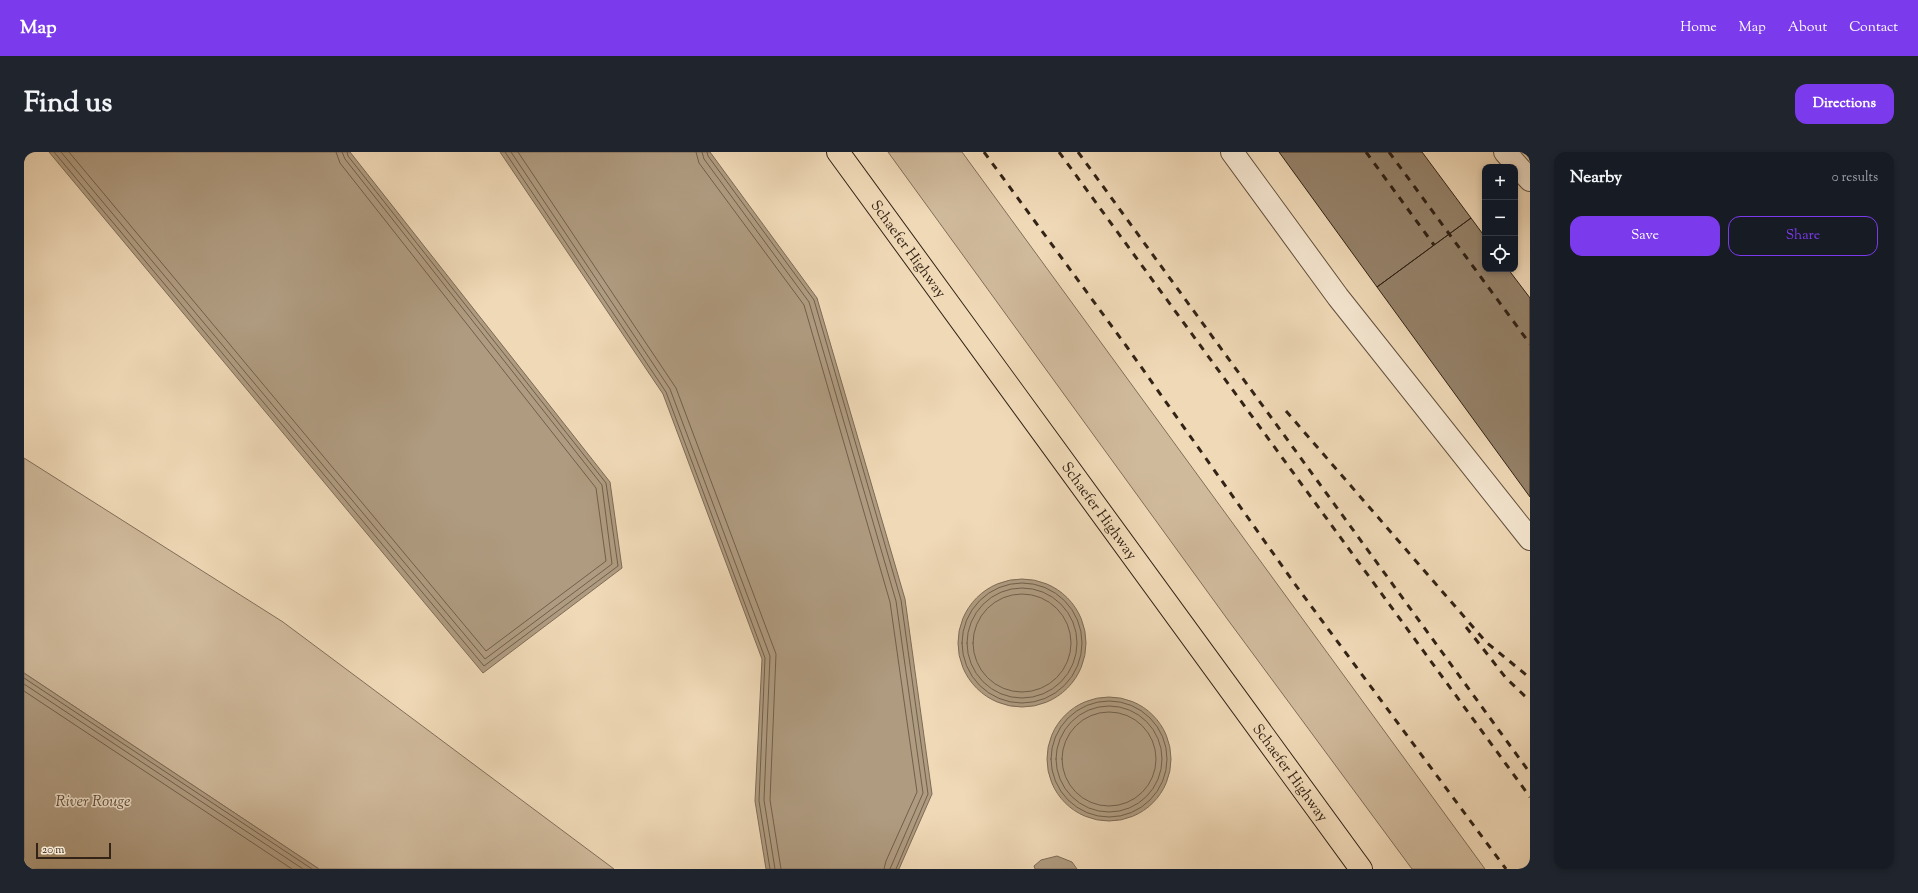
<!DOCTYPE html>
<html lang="en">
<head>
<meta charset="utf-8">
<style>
  body { margin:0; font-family:"Sorts Mill Goudy",serif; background:#20242c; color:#f1f3f6 }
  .controls { position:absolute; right:12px; top:12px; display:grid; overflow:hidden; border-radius:8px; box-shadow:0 2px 6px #0003 }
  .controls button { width:36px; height:36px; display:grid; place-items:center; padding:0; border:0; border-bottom:1px solid #363941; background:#171b24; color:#f1f3f6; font:20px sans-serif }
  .scale { position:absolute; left:12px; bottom:10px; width:75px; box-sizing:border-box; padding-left:4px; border:2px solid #322316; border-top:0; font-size:11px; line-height:14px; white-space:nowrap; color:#322316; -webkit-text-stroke:3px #f5e6d0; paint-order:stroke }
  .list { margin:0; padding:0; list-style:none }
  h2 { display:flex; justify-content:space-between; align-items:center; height:52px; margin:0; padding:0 16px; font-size:17px }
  h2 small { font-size:13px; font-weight:400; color:#9ea1a6 }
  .actions { display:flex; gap:8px; padding:12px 16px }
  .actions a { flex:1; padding:9px 0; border:1px solid #7c3aed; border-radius:12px; text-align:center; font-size:14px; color:#7c3aed }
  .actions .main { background:#7c3aed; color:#fff }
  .icon { flex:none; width:22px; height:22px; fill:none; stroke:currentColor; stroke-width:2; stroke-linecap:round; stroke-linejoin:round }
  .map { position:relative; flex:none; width:1506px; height:717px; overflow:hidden; border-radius:12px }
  header { display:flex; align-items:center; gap:24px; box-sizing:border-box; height:56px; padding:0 20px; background:#7c3aed; color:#fff }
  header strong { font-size:19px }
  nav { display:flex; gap:22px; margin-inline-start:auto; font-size:14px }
  .intro { display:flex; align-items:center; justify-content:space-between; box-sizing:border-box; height:96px; padding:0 24px }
  h1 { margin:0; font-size:28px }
  .button { padding:10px 18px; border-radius:12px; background:#7c3aed; color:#fff; font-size:14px; font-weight:700 }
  main { display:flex; gap:24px; padding:0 24px }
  aside { flex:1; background:#171b24; border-radius:12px; box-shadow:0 2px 6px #0003 }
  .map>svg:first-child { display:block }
</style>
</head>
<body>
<header>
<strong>Map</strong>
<nav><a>Home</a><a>Map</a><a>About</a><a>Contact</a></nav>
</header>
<div class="intro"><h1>Find us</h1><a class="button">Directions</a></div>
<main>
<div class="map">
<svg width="1506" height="717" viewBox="0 0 1506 717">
  <rect width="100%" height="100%" fill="#f0d9b7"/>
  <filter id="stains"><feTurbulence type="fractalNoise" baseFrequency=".005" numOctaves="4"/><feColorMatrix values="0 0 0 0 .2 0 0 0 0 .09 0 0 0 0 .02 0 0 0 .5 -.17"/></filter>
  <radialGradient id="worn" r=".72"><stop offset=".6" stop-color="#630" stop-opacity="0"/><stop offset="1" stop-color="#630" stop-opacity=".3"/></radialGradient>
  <path fill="#d0ba9c" stroke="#816e59" d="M864,0h74l523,717h-73l-184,-249z
    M0,306l259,164 331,247h-295l-295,-196z"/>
  <path fill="#af9b80" stroke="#7d6b56" d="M25,0h301l260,330 12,86 -139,105z
    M476,0h210l107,146 88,301 27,195 -33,75h-133l-11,-68 7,-142 -99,-265z
    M934 491a64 64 0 1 1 128 0a64 64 0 1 1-128 0Z
    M0,521l295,196h-295z
    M1023 607a62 62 0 1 1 124 0a62 62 0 1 1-124 0Z
    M1033,704l15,6 5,7h-42l-1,-3 7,-6z"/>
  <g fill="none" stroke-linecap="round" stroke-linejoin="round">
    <path stroke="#705f4b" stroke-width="1" d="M30,0l430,514 134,-100 -12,-83 -258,-327 -1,-4
      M37,0l424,507 127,-95 -10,-79 -257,-326 -3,-7
      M45,0l417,499 120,-90 -10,-73 -256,-325 -4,-11
      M481,0l161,240 99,266 -6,143 11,68
      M487,0l159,237 100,267 -6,144 11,69
      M494,0l158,236 100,266 -6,146 11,69
      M672,0l3,11 105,142 86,297 27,190 -31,69 -2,8
      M678,0l2,7 105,143 87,299 27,192 -33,76
      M683,0l1,4 106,144 87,300 27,194 -32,75
      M938 491a60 60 0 1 1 120 0a60 60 0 1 1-120 0Z
      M943 491a55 55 0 1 1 110 0a55 55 0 1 1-110 0Z
      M949 491a49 49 0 1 1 98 0a49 49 0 1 1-98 0Z
      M0,526l288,191
      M0,532l279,185
      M0,539l268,178
      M1027 607a58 58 0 1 1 116 0a58 58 0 1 1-116 0Z
      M1032 607a53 53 0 1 1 106 0a53 53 0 1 1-106 0Z
      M1038 607a47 47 0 1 1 94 0a47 47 0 1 1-94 0Z"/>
  </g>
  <path fill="#95826a" stroke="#322316" d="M1255,0h143l49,66 -94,69z
    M1447,66l14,19v32h23l22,29v199l-153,-210z"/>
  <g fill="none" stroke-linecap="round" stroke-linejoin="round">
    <defs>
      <path id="minor" d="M1208,0l106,145 192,242
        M1481,0l25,28"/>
      <g id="major">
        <path id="s1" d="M814,0l523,717"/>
      </g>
    </defs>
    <use href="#minor" stroke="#62503e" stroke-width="24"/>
    <use href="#major" stroke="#322316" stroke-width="24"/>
    <use href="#minor" stroke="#f5e6d0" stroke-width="22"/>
    <use href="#major" stroke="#f0d9b7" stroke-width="22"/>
    <path stroke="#322316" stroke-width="3" stroke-dasharray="7 7" stroke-linecap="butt" d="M960,0l143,195 170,240 209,282
      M1035,0l471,645
      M1054,0l452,621
      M1342,0l68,93
      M1365,0l141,192
      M1262,259l200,231 44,36
      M1442,475l40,51 24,23"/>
  </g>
  <g text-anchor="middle" stroke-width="3" stroke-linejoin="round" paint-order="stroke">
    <g font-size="15" fill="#322316" stroke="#f5e6d0">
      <text dy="5" stroke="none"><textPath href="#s1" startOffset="120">Schaefer Highway</textPath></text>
      <text dy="5" stroke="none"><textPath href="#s1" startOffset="444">Schaefer Highway</textPath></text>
      <text dy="5" stroke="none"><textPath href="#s1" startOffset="768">Schaefer Highway</textPath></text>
    </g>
    <g font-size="16" font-style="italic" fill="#5e4d3b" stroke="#f5e6d0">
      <text x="69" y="654">River Rouge</text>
    </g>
  </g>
  <rect width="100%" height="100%" filter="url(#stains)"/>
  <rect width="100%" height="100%" fill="url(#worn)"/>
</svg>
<div class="controls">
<button>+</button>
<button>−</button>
<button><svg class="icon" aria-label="locate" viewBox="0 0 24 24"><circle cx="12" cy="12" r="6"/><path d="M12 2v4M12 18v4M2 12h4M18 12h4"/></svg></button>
</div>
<div class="scale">20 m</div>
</div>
<aside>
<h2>Nearby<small>0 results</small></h2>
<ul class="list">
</ul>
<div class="actions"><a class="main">Save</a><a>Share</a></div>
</aside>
</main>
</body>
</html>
